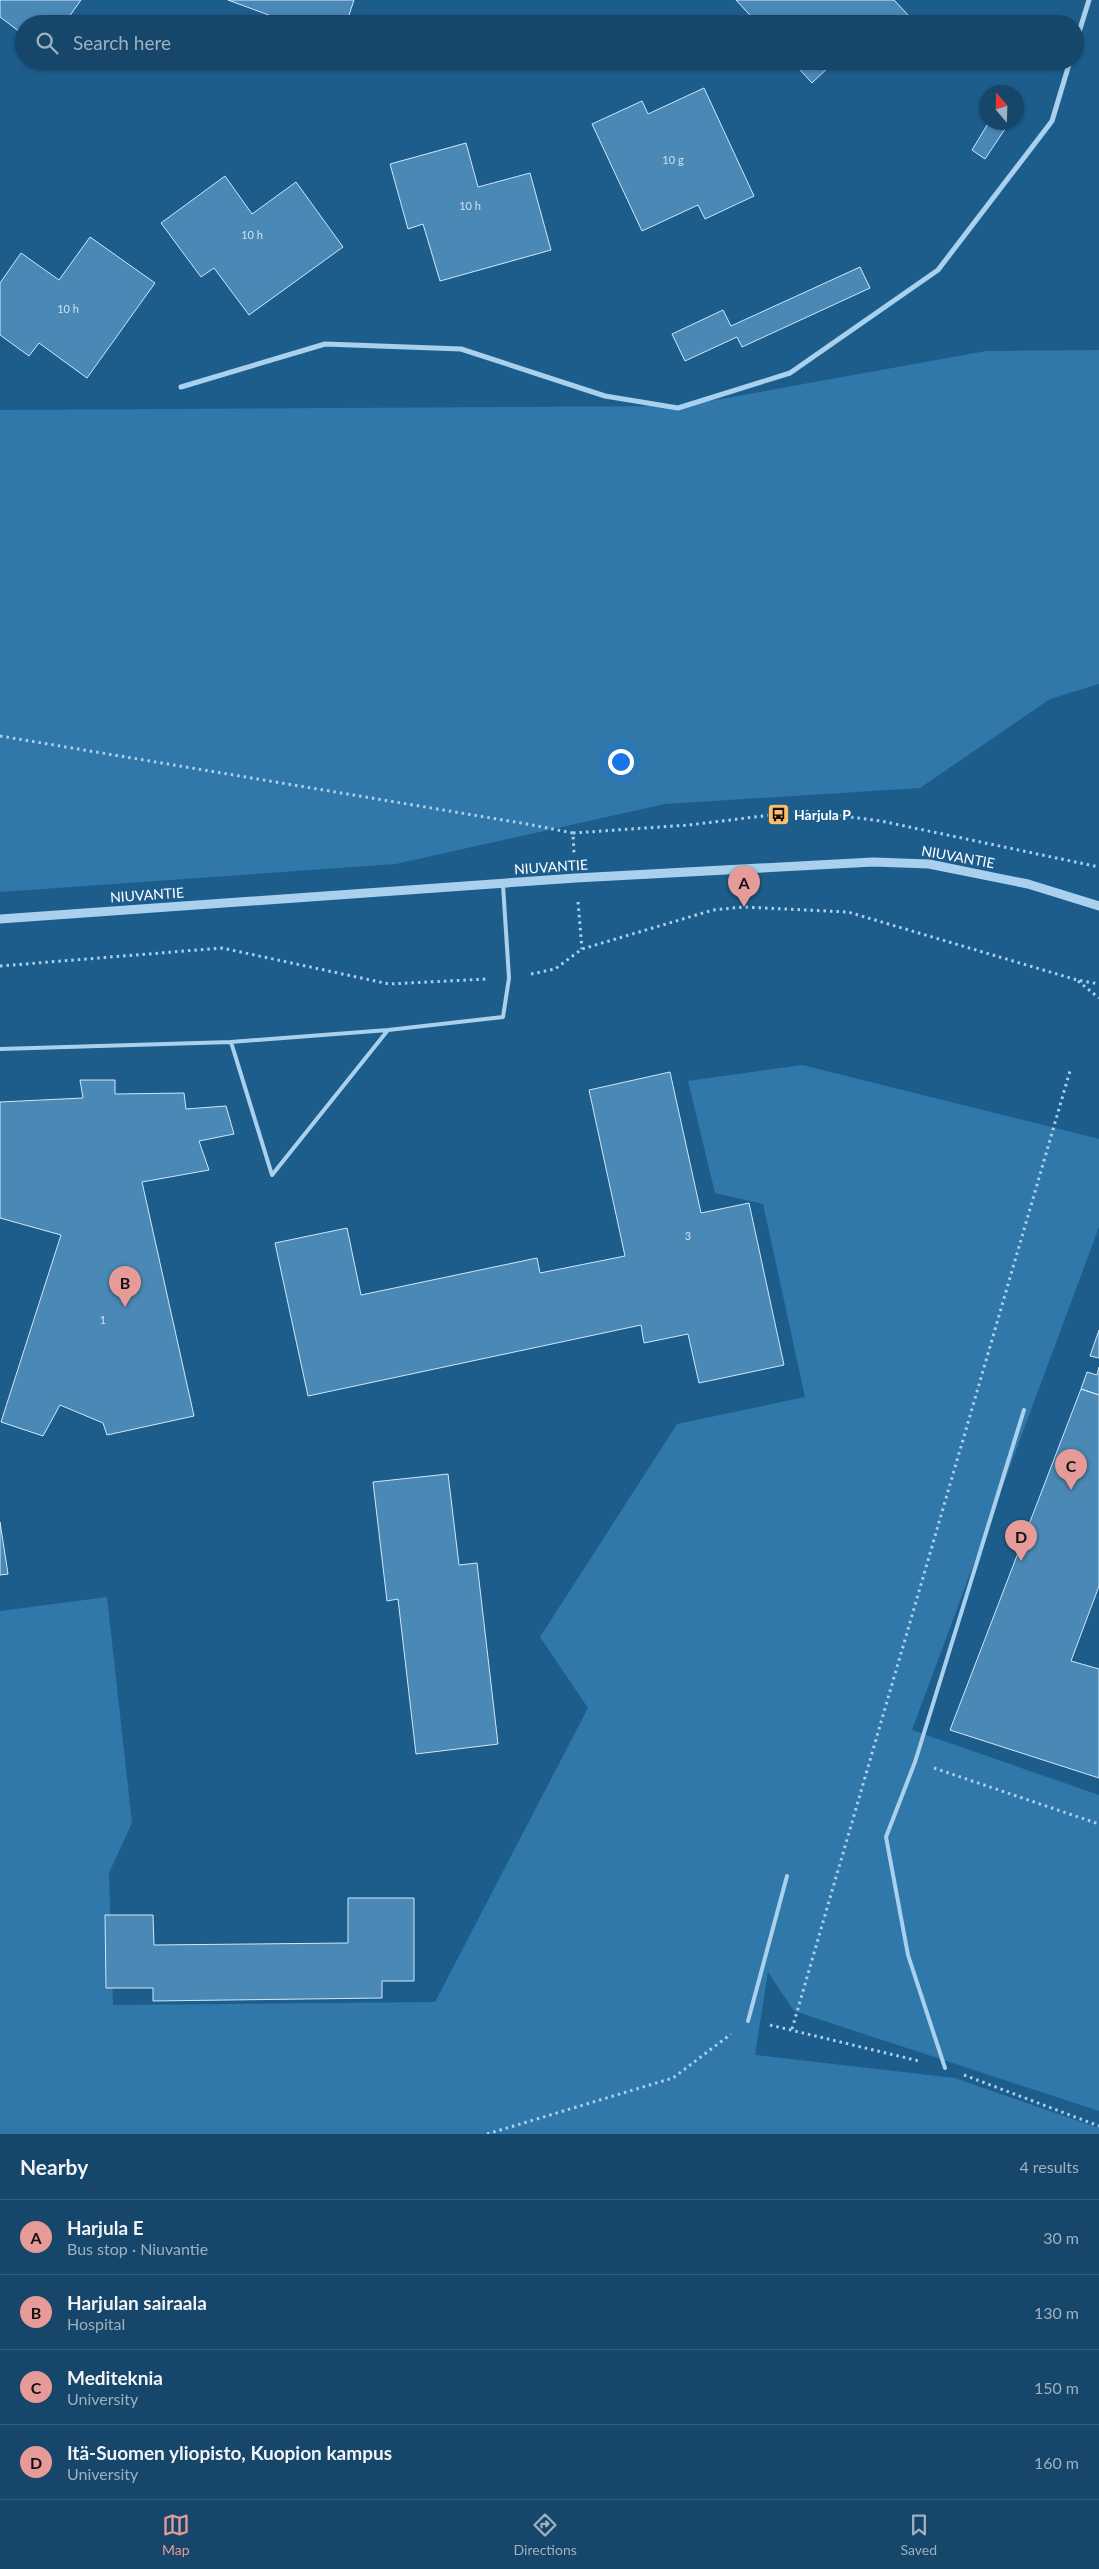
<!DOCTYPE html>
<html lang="en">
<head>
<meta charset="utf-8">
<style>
  body { margin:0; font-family:Lato,sans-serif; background:#1f4d6f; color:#f1f3f6 }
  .compass { position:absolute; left:979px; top:85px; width:45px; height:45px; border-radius:50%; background:#164669; box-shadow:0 1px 4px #0004; rotate:341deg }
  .you { position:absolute; left:620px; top:761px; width:18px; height:18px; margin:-12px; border:4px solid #fff; border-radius:50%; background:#1a73e8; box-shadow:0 0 0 8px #1a73e833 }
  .badge { display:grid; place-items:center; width:32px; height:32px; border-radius:50%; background:#e69b98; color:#111; font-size:16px; font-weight:700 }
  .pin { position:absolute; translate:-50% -41px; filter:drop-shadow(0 1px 2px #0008) }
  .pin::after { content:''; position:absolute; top:26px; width:18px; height:15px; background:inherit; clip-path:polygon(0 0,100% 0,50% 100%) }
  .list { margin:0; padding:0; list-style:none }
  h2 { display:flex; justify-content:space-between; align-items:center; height:65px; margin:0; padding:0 20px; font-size:21px }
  h2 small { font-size:16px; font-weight:400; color:#9eb1c0 }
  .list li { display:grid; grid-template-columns:32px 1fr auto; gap:15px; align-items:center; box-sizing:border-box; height:75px; padding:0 20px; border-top:1px solid #355e7d }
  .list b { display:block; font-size:19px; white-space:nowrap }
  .list p { margin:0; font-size:16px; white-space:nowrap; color:#9eb1c0 }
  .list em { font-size:16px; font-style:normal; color:#9eb1c0 }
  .icon { flex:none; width:28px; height:28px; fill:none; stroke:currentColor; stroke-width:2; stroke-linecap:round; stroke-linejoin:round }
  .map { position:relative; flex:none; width:1099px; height:2134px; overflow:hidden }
  .search { position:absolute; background:#164669; box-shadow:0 1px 4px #0004; left:15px; right:15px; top:15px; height:55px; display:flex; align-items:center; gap:12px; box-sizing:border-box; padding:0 18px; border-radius:28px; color:#9eb1c0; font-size:19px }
  .sheet { height:365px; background:#164669 }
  nav { display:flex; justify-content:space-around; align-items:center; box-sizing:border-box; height:70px; border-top:1px solid #355e7d; background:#164669; font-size:14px; color:#9eb1c0 }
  nav a { display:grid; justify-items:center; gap:2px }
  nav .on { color:#e69b98 }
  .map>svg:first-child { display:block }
</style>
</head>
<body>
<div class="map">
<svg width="1099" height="2134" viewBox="0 0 1099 2134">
  <rect width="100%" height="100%" fill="#1d5d8c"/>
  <path fill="#3077aa" d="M1099,350v334l-49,15 -130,89 -255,16 -269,60 -396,28v-482l682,-4 304,-55z
    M802,1065l297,74v88l-187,503 187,65v316l-305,-100 -26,-39 -13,83 200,23 144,50v6h-1099v-523l107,-14 25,226 -23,50 4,132 322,-3 153,-294 -48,-71 137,-213 128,-27 -42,-193 -48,-11 -27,-112z"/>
  <path fill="#4a88b6" stroke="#cfe8f9" d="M0,0h81l-17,24h-40v11l-24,-18z
    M228,0h126l-8,24h-53z
    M736,0h158l14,15 -9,9h-141z
    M792,61h43l-23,22z
    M704,88l50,108 -49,23 -7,-14 -56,26 -50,-107 50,-23 6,13z
    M989,122h7l9,7 -20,30 -13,-9z
    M466,143l12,44 52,-14 21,77 -111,31 -17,-57 -15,5 -18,-65z
    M225,176l27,38 44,-32 47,65 -94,68 -35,-47 -13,9 -40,-54z
    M90,237l65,46 -68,95 -48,-35 -10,13 -29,-21v-52l21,-30 38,27z
    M860,267l10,21 -128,59 -5,-10 -52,24 -13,-27 51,-24 8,16z
    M670,1072l31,141 48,-10 35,162 -85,18 -11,-49 -44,9 -3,-18 -333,71 -33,-153 72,-15 14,67 176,-37 3,15 85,-17 -36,-166z
    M80,1080h35v14l69,-1 2,16 40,-3 8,28 -35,7 10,29 -67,12 52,234 -87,19 -4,-12 -43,-18 -17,31 -42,-14 60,-187 -61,-17v-116l83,-4z
    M1099,1330v28l-9,-2z
    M1099,1367v28l-18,-6 6,-17 10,3z
    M1081,1389l18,6v191l-28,75 28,8v109l-149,-48z
    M448,1474l11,91 18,-2 21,181 -82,10 -18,-155 -11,2 -14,-119z
    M0,1522l8,52 -8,1z
    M348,1898h66v83h-32v17l-229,3v-13h-47l-1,-73h48l1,30 194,-2z"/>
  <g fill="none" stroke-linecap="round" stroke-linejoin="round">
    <path stroke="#a9d1ed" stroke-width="3" stroke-dasharray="2.5 4" stroke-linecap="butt" d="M0,736l527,88 46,9 1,20
      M573,833l116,-8 115,-14 77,10 218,46
      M578,902l4,47
      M0,966l222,-18 167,36 98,-5
      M531,974l24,-5 27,-20 131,-39 31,-3 104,5 229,68 22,4
      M1078,981l21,17
      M934,1768l165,56
      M770,2025l149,36
      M792,2029l278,-958
      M964,2075l135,51
      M487,2134l186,-56 58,-44"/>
    <path stroke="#a9d1ed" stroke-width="4" d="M231,1042l41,133 116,-145
      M0,1049l231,-7 157,-12 115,-13 6,-39 -6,-93
      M748,2021l39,-145
      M945,2068l-37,-113 -22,-118 29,-75 109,-352"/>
    <path stroke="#a9d1ed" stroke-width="5" d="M1075,45l14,-45
      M181,387l144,-43 136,5 144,47 73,12 112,-35 148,-103 114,-149 18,-60"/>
    <path stroke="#a9d1ed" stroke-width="9" d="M0,919l576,-41 297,-16 56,2 99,20 71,22"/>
  </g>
  <defs>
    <symbol id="bus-square" viewBox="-11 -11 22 22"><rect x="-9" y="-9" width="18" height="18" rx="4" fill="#fdbe68" stroke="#1d5d8c"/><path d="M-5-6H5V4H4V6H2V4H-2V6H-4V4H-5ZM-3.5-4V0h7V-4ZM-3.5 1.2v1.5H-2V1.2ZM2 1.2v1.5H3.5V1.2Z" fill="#111"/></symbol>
  </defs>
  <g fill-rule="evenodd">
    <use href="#bus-square" x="766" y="802" width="25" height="25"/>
  </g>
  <g text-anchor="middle" stroke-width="4" stroke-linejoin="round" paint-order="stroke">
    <g font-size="11" fill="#d2e1ed">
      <text x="673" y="164">10 g</text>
      <text x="470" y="210">10 h</text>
      <text x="252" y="239">10 h</text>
      <text x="68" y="313">10 h</text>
      <text x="688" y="1240">3</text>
      <text x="103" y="1324">1</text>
    </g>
    <g font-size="14" font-weight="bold" fill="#fff" stroke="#1d5d8c" text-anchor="start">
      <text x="794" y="820">Harjula P</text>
    </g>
    <g font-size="14" fill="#fff" stroke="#1d5d8c">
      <text transform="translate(958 857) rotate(10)" y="5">NIUVANTIE</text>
      <text transform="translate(551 867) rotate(-4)" y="5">NIUVANTIE</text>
      <text transform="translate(147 895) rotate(-4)" y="5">NIUVANTIE</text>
    </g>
  </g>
</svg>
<svg class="compass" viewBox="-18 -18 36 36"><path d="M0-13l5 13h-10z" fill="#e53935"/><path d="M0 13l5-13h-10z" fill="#9eb1c0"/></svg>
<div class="you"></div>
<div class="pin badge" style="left:744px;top:907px">A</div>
<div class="pin badge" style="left:125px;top:1307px">B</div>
<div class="pin badge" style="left:1071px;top:1490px">C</div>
<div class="pin badge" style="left:1021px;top:1561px">D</div>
<div class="search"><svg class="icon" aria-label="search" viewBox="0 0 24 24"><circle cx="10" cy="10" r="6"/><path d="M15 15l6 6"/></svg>Search here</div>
</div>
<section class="sheet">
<h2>Nearby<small>4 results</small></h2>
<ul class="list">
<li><span class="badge">A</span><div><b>Harjula E</b><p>Bus stop · Niuvantie</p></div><em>30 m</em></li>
<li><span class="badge">B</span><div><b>Harjulan sairaala</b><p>Hospital</p></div><em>130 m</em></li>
<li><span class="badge">C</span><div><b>Mediteknia</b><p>University</p></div><em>150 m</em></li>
<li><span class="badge">D</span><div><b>Itä-Suomen yliopisto, Kuopion kampus</b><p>University</p></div><em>160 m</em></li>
</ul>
</section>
<nav>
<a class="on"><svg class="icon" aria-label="map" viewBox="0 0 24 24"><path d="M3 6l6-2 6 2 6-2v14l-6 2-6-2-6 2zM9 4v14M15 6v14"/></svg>Map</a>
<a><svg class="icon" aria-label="directions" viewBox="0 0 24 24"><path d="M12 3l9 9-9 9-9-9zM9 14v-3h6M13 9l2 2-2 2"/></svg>Directions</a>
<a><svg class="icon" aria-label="saved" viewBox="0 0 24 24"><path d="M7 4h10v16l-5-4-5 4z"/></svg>Saved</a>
</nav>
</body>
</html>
